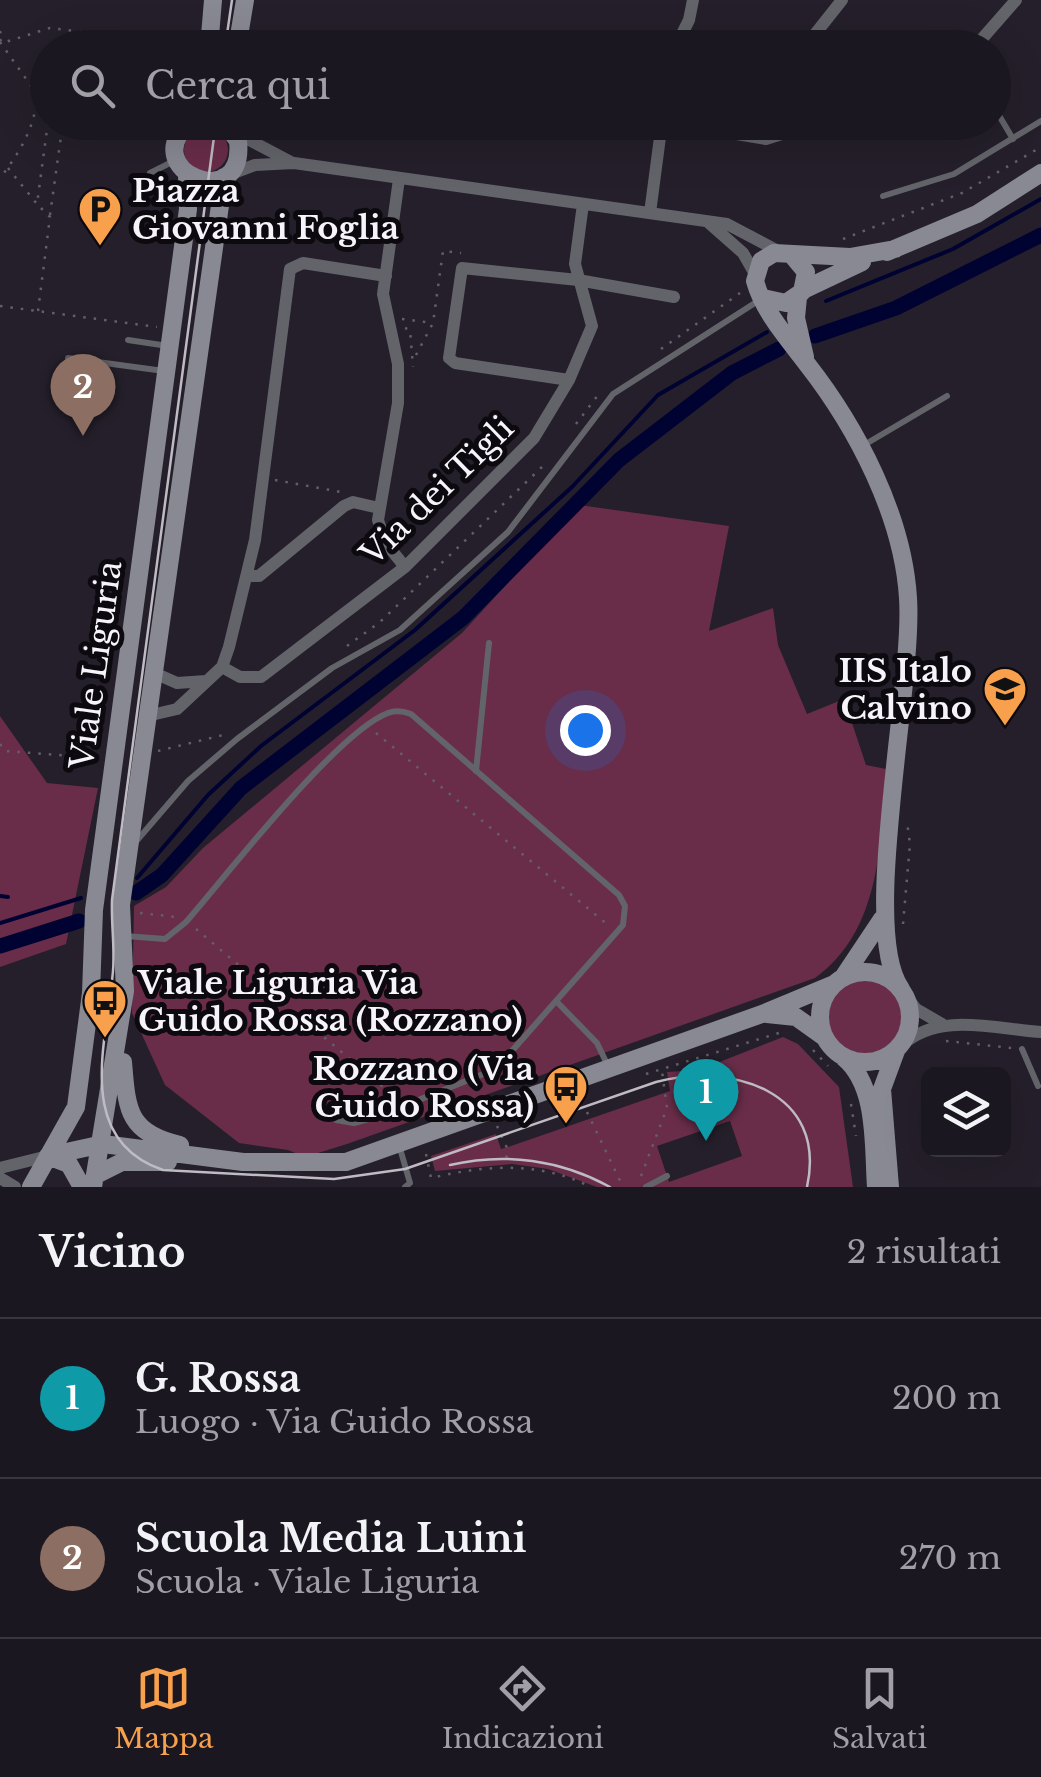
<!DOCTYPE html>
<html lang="it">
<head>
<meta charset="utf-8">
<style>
  body { margin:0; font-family:"Libre Baskerville",serif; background:#242029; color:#f1f3f6 }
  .controls { position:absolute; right:30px; bottom:30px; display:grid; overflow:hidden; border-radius:15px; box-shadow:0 10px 40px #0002 }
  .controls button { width:90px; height:90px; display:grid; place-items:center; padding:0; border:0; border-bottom:2px solid #39363e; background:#1b1720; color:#f1f3f6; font:50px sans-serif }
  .you { position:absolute; left:585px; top:730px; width:35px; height:35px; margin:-25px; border:8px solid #fff; border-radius:50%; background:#1a73e8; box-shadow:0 0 0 15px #1a73e833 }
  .badge { display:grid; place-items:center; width:65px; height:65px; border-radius:50%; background:#f8a04b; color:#fff; font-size:32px; font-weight:700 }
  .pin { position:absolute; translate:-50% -82px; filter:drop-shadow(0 2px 5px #0008) }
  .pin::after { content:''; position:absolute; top:52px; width:35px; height:30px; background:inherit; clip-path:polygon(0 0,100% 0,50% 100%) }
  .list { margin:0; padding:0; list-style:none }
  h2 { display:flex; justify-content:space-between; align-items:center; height:130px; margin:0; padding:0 40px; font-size:42px }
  h2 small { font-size:32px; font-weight:400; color:#a09fa5 }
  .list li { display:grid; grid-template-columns:65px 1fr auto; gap:30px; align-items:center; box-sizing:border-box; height:160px; padding:0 40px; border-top:2px solid #39363e }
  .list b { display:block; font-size:38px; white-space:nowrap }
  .list p { margin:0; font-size:32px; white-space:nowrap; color:#a09fa5 }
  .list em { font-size:32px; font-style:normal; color:#a09fa5 }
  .icon { flex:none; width:55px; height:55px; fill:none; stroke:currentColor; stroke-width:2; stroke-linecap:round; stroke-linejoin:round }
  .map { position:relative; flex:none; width:1041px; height:1187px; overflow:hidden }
  .search { position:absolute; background:#1b1720; box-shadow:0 10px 40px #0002; left:30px; right:30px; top:30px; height:110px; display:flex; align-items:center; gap:25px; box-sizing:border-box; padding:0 35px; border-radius:55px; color:#a09fa5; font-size:38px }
  .sheet { height:450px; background:#1b1720 }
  nav { display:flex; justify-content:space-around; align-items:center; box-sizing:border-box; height:140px; border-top:2px solid #39363e; background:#1b1720; font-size:28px; color:#a09fa5 }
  nav a { display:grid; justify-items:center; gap:5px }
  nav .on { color:#f8a04b }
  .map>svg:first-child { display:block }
</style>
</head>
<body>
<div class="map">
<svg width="1041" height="1187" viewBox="0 0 1041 1187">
  <rect width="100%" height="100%" fill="#241f2a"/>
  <path fill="#692d49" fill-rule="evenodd" d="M184 150a22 22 0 1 1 44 0a22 22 0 1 1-44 0Z
    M579,505l150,21 -20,105 64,-23 5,37 29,69 37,-15 22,66 20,4c-5,73 -5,162 -71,209l-468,166 -42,13 -17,-7 -49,-7 -74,-58 -33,-72 2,-107 32,-19 37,-39 259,-215z
    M0,716l47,67 51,5 -32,156 -66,23z
    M828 1017a37 37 0 1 1 74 0a37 37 0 1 1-74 0Z
    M783,1037l15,7 41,43 14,100h-256l-49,-18 -36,-5 -77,7 -4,-15 65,-22 5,15 10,-3 159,-55 -3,-19 32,-2zM730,1121l12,35 -73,26 -12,-36z"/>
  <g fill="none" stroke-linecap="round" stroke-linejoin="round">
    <path stroke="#000232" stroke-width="4" d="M826,301l127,-52 88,-50
      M137,878l71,-83 53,-49 154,-116 157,-143 86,-92 109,-63
      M0,896l8,1
      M0,923l81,-25"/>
    <path stroke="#000232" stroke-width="15" d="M815,336l81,-28 145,-73
      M136,893l26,-18 79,-87 222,-170 156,-158 113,-87 47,-24
      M0,946l79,-25"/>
    <path stroke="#635f69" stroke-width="2.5" stroke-dasharray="2.5 8" stroke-linecap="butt" d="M0,31l2,10
      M0,39l2,4 48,-15 25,3
      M0,42l36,51c2,31 -18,62 -36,85
      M74,48l2,-17 118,14
      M38,104l10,11
      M8,168l29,36 11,-82
      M50,215l13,-93
      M843,239l119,-46 79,-46
      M0,306l157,21
      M38,311l12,-94 -12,-12
      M402,319l31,4
      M405,328l5,2 3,37
      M661,349l79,-56
      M416,355l17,-32 10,-72 18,2
      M576,424l25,-33
      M275,480l66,12
      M347,646l33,-24 163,-156
      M376,733l232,192
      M0,744l5,7 95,7
      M158,751l65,-16
      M140,913l37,4
      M903,924l7,-80 -3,-22
      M196,929l200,169
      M946,1041l66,7
      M813,1050l15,16
      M646,1074l136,-42
      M851,1104l5,32
      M587,1112l36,75
      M497,1126l10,22 -1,17
      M426,1154l5,24c54,-13 109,-17 160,9
      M641,1176l26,-68 -5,-37"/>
    <path stroke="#63636a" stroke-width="6" d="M994,107l19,32
      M150,173l26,-13
      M883,196l71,-22 87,-53
      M128,340l40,6
      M68,358l96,13
      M864,445l83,-49
      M476,771l13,-128
      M133,845l55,-64 49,-42 95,-71 68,-38 108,-98 105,-138 145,-93
      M125,936l40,3 21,-17c41,-47 151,-190 202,-209 8,-3 15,-2 23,1l208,181 6,11 -2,19 -127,144 -120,48 -22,6 -18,-3
      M558,1003l39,40 11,23
      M1022,1049l16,37
      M399,1145l11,38 -5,4
      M646,1187l21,-11"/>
    <path stroke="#63636a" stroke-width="12" d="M675,48l14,-28 4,-20
      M804,48l38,-48
      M974,48l42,-48
      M665,122l101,17 54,-17
      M234,132l57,30
      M228,175l27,-10 39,-2 433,61 55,29
      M399,179l-16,115 15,70v39l-20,117 7,22 20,25
      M650,213l12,-91
      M709,223l34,30 12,21
      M569,380l-114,-17 -6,-5 13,-90 116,12 96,17
      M248,576h11l85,-70 9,-4 26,6
      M222,667l18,10h21l144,-110 129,-129 35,-58 23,-54 -17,-62 8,-60
      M152,672l25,11 29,-2
      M147,716l30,-7 45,-42 7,-20 26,-107 35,-271 13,-6 83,13
      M905,994l11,15 26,15
      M901,1046c37,-35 94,-17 140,-14
      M0,1168l48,-12
      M0,1178l15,9"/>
    <path stroke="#888993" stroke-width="18" d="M209,48l4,-48
      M237,48l8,-48
      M191,122c-58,47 55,95 47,19l-14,-19
      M895,249l-45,8 -76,-4 -13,8 -6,20c8,30 33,58 52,83 50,64 96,152 101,234 6,88 -49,332 -7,391
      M887,252l90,-38 64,-41
      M803,290l59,-28
      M798,297l-2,21 9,39
      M763,298l23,5 16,-11 4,-20 -15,-18
      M820 1017a45 45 0 1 1 90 0a45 45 0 1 1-90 0Z
      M844,976l38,-57
      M767,1014l29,3 28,20
      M843,1057c35,28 30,89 33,130
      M123,1062c4,47 4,71 57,83
      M48,1156l55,-12 140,18h103l416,-148 72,-30
      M48,1156l21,8 13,23
      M98,1174l24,-12h46
      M31,1187l45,-80 15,-114 3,-83 94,-701 -1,-34
      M93,1187l32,-196 -4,-86 103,-728
      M890,1187l-8,-98 14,-38"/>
    <path stroke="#bebbc3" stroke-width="2.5" d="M225,48l7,-48
      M216,122l-104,778c-1,24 3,47 1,71 -6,70 -40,168 50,199l171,9 71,-10 251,-87c75,-20 172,9 151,105
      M450,1165c55,-13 111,-5 160,22"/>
  </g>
  <defs>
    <symbol id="parking-pin" viewBox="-11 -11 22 30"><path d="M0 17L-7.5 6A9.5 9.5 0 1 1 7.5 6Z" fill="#f8a04b" stroke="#0c0a0f"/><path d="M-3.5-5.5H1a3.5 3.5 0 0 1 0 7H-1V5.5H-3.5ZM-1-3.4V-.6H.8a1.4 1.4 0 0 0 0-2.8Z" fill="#111"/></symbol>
    <symbol id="school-pin" viewBox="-11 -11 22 30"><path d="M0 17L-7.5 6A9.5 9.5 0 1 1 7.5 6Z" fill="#f8a04b" stroke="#0c0a0f"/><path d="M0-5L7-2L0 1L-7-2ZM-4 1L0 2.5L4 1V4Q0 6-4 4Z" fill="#111"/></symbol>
    <symbol id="bus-pin" viewBox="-11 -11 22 30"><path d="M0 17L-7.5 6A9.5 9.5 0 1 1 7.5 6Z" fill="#f8a04b" stroke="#0c0a0f"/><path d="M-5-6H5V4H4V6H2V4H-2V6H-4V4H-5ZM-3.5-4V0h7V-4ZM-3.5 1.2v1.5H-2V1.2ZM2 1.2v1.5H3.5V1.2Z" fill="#111"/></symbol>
  </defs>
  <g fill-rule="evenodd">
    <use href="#parking-pin" x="75" y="184" width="50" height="68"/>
    <use href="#school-pin" x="980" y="664" width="50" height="68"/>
    <use href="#bus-pin" x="80" y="976" width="50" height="68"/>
    <use href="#bus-pin" x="541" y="1062" width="50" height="68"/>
  </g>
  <g text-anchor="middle" stroke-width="10" stroke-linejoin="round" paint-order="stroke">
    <g font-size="32" font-weight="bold" fill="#f6f3fb" stroke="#0c0a0f" text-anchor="start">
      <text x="132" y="202">Piazza<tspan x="132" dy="37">Giovanni Foglia</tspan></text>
      <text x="972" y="682" text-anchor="end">IIS Italo<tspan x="972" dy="37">Calvino</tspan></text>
      <text x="138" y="994">Viale Liguria Via<tspan x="138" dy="37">Guido Rossa (Rozzano)</tspan></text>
      <text x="534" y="1080" text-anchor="end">Rozzano (Via<tspan x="534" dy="37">Guido Rossa)</tspan></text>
    </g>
    <g font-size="32" fill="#f6f3fb" stroke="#0c0a0f">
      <text transform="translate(437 491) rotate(-44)" y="11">Via dei Tigli</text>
      <text transform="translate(96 665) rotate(-82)" y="11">Viale Liguria</text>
    </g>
  </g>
</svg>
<div class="controls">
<button><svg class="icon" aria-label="layers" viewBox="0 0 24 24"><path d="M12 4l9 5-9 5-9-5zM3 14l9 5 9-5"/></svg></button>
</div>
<div class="you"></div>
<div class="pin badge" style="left:706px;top:1141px;background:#0f9aa8">1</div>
<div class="pin badge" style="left:83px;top:436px;background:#8d6e63">2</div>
<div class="search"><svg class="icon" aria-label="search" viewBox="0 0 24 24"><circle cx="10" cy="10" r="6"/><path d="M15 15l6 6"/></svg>Cerca qui</div>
</div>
<section class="sheet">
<h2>Vicino<small>2 risultati</small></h2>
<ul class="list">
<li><span class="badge" style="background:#0f9aa8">1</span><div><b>G. Rossa</b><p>Luogo · Via Guido Rossa</p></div><em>200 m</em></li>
<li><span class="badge" style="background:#8d6e63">2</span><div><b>Scuola Media Luini</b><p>Scuola · Viale Liguria</p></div><em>270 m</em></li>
</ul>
</section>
<nav>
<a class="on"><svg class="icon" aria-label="map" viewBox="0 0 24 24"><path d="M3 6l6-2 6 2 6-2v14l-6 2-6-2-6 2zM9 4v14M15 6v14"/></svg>Mappa</a>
<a><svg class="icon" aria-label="directions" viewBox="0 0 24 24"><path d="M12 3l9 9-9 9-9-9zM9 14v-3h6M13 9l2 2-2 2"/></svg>Indicazioni</a>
<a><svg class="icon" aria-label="saved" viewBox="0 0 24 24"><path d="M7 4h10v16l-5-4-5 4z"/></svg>Salvati</a>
</nav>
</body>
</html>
